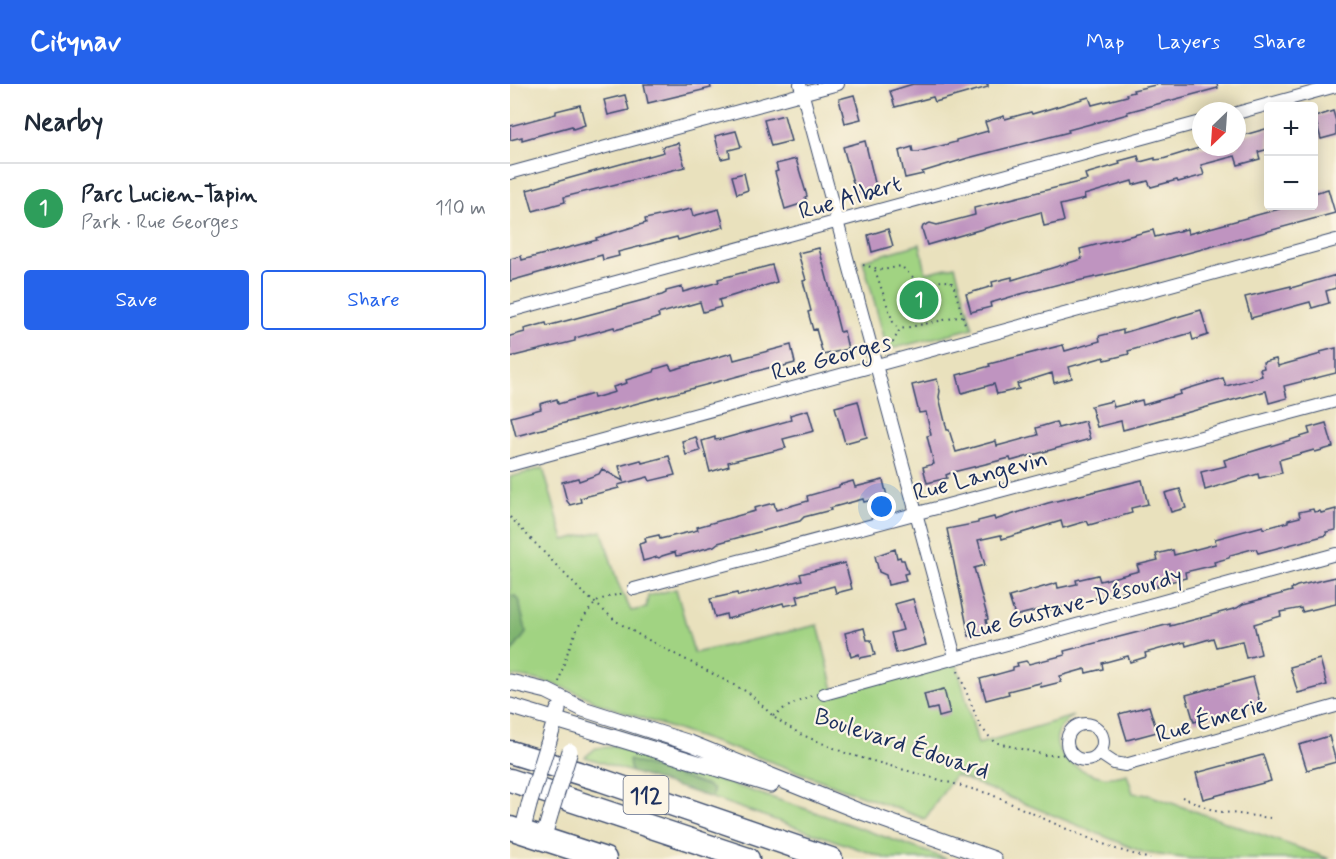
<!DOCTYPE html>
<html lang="en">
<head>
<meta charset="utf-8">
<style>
  body { margin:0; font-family:Mynerve,sans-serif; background:#f2f2f3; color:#1f2937 }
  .controls { position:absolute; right:18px; top:18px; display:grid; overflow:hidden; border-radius:6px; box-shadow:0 3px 15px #0003 }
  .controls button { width:54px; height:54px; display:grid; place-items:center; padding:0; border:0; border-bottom:2px solid #e0e1e3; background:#fff; color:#1f2937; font:30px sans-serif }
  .compass { position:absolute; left:682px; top:18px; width:54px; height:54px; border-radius:50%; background:#fff; box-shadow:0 3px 15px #0003; rotate:205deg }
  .you { position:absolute; left:372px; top:423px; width:21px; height:21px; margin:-15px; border:4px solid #fff; border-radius:50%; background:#1a73e8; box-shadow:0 0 0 9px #1a73e833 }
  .badge { display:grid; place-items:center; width:39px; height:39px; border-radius:50%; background:#2563eb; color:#fff; font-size:20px; font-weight:700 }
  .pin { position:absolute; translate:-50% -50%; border:3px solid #fff; box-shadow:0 2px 6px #0006 }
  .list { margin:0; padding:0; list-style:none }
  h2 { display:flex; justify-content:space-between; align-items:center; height:78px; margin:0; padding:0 24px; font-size:26px }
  h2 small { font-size:20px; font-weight:400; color:#747a83 }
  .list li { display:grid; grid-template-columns:39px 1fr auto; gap:18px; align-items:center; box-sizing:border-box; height:90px; padding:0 24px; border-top:2px solid #e0e1e3 }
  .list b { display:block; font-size:22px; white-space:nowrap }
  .list p { margin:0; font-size:20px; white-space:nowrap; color:#747a83 }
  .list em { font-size:20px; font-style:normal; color:#747a83 }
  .actions { display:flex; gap:12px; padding:18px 24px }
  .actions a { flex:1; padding:14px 0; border:2px solid #2563eb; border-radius:6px; text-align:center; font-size:21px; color:#2563eb }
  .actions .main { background:#2563eb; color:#fff }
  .map { position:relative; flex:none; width:826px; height:775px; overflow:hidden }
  header { display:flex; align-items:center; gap:36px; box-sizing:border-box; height:84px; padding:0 30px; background:#2563eb; color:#fff }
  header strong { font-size:28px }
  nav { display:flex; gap:33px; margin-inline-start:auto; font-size:21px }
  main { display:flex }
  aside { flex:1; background:#fff }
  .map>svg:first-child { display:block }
</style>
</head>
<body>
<header>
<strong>Citynav</strong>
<nav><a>Map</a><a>Layers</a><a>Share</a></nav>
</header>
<main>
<aside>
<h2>Nearby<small></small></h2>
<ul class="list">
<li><span class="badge" style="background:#2e9e5b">1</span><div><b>Parc Lucien-Tapin</b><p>Park · Rue Georges</p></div><em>110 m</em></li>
</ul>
<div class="actions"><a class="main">Save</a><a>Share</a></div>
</aside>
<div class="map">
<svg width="826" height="775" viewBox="0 0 826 775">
  <rect width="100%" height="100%" fill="#fcf5e5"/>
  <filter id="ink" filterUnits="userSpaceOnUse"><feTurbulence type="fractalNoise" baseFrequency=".0167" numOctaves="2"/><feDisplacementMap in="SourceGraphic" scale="12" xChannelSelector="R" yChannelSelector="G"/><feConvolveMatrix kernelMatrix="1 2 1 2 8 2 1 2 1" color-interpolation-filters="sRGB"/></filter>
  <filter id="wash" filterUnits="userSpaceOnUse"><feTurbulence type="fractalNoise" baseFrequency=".008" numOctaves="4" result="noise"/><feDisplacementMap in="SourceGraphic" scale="24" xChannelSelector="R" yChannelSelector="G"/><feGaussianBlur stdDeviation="1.35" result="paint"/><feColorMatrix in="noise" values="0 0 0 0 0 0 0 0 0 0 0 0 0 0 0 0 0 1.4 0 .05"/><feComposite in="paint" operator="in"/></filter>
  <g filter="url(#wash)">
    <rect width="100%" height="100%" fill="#e9e1bd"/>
    <path fill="#a1d382" stroke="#5e8170" stroke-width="1.5" d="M410,160l6,29 29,-7 18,62 -78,20 -7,-2 -3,-5 -22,-81z
      M33,384l21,72 38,-9 15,50 14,30 15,-3 2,-12 28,-7 18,64 124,-28 16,65 121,-33 23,87 95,-28c-39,27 0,56 31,61 8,1 15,-1 23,-3l6,19 16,2 181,64h-138l-47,-6 -190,-78 -30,44 -167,-62 -158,-53c-26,-15 -60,-26 -90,-28v-22l16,-21c-1,-11 -6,-19 -6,-31l-5,-6h-5v-119z
      M102,661l194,64 141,50h-59l-176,-61 1,-8 -5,-4 -78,-25 1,11 -46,-15 11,-9 15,-1z"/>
    <path fill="#80b570" stroke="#4e7267" stroke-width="1.5" d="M0,512h5l5,6c0,12 5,20 6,31l-16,21z
      M119,676l79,26 5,4 -1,8 -81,-26z"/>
    <g id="blocks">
      <path fill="#bf94c0" d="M134,0h66l1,4 -63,15z
        M403,0h75v3l-53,15 -2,-5 -38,10 -5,-16z
        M650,0h57l1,4 -91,24 1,2 -60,16 1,2 -101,26 -46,14 1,2 -18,4 -6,-27 13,-4 1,5h5l38,-10v-2l32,-9 -3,-9 19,-6 1,3 26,-7 1,2 57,-17 3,8 35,-9 -1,-2 8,-2 -1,-2z
        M115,11l4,15 -21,5 -4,-15z
        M344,11l7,24 -16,4 -6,-24z
        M70,21l5,20 -12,4 -1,-3 -50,14v-3l-12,3v-14l46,-12v-3z
        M823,27l3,10v14l-15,4 -6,-22z
        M274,31l7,26 -20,5 -7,-26z
        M759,44v21l-11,3 2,7 -22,6 -3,-9 -34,9 3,10 -26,7 -1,-2 -26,7 -3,-6 -15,4 -1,-4 -48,14 1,4 -25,6 4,16 -2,1 -18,4 -3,-14 -114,33 -5,-16 1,-3 7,-3 7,2 38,-10 -1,-7 113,-28 -2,-6 35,-10 -1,-3 19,-5 2,6 15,-4v2l8,-1 39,-12h35v-10z
        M226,47l5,16 -12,3 1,7 -9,2 -6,-23z
        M355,57l11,46 -20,6 -13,-46z
        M168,59l7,24 -121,30 1,5 -32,9 -6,-21 137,-38 -2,-5z
        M286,75l11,37 -2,1 2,5 -22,7 -10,-37 3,-1 -2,-7z
        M234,89l4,17 -11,4 -5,-18z
        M818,105l7,24 -221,60 -50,11 -1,-1 -46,12 -27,8 1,4 -20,5 -5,-18 27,-8 -1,-4 20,-5v3l70,-21 -2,-10 73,-19 2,7 32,-8 1,5 91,-25 -2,-3h37v-13z
        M181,125l2,7 26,-7 5,18 -46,13 -1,-3 -59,15 1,4 -16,4 -1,-5 -92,26v-22l11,-3 1,4 75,-20 -1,-2 50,-15 -1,-4z
        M378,145l5,17 -21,6 -4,-17z
        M309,164l17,64h-1l5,20 4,-1 4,18 -25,6 -7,-26 -3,1 -5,-18 3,-1 -8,-30 3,-1 -8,-27z
        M262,181l5,17 -58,18 2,7 -18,5 -3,-10 -42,12 1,3 -5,2 -39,11 -1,-3 -39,11v3l-65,16v-21l15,-4 -1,-3 22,-6 1,3 22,-6 93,-25 4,-2v-2l16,-4 1,5 36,-10 -1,-3z
        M826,191v13l-10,3 3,12 -17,5 -2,-6 -59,16 -6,-21 46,-11v2z
        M691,226l7,25 -15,5 -2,-7 -63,18 1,3 -24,6 -1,-3 -35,10 3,11 -18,5 -2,-10 -35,11 2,5 -22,5 -3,-10 -32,9 -5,-18 33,-9 -1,-2 74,-19 2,6 35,-10 -1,-5 24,-6v3z
        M281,261l4,18 -15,4 -1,-2 -263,71 -5,-19 30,-8 -1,-5 17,-5 1,5 35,-10 1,4 21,-6 -2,-5 14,-4 -1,-3 28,-8 1,-3 14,-4 3,5 60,-17 2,7z
        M826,264v25l-52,13 3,12 -18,5 -3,-12 -143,39 -2,-9 -24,6 -6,-21 21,-5 2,6 28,-7 1,5 38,-11 -1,-3 43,-13 3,8 36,-10 -2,-7 4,-1 -1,-6 13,-3 2,7 43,-12 -1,-2z
        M427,295l3,12 -1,6 8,33h2l7,22 40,-11 1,5 41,-11 -2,-7 20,-6 2,6 27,-7 5,18 -79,22 -1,-3 -57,14 -7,3 1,3 -20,5 -4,-16 11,-3 -7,-28 4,-1 -5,-23 -7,1 -7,-28z
        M348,317l9,36 -22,6 -10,-36z
        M298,326l6,21 -31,8 3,9 -58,14 1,4 -19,6 -8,-31 13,-4v3l7,-1 69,-19 -1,-5z
        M816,339l7,24 -18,5 -1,-2 -35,10 3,13 -23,5 -1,-4 -53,16 -4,-18 25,-6 -2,-6 86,-26 -2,-6z
        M186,353l4,14 -14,4 -4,-14z
        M159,372l6,19 -25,6 -2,-4 -30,8 1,3 -39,10 1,4 -11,3 -3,-4 -5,-19 16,-4 1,3 20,-7 3,-5 21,12 -4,-15 22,-6 1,3z
        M373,396l4,16 -23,6 -1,-3 -33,9 1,2 -27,7 -4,4 -82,22 -4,3 -32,9 -6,1 -1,-4 -13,4 -3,2 -2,-1 -14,4 -4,-17 7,-2 -1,-4 14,-3 1,4 38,-9 -1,-3 58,-16 -1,-3 20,-5 2,7 32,-9 -1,-5 32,-9v-2l14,-4 2,6z
        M632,396l6,24 -17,4 1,5 -43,12 -2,-4 -24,7 -2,-7 -59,18 -1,-4 -23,5 7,25 -11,3 14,51 -2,1 3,12 -20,4 -22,-107 31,-6v-2l16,-4 1,3 53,-17z
        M670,405l6,19 -15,4 -6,-19z
        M803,425l1,3 6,-1 1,2 15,-4v21l-10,2 1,3 -69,18 -2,-4h-4l-22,6 -1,3 -15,4 1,3 -30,7 1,6 -29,7 1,2 -14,3 -1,-4 -92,24 -1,-3 -35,9 -6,-19 48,-14 1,5 19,-4 -1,-4 22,-5 2,6 39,-10 -2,-6 21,-5 -2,-6 17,-4 1,5 42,-11 -1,-5 48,-13v3l25,-7v-2l12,-3 -1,-5z
        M385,465l2,9 3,-1 1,3h3l4,13 -4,1 2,7 -18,4 -2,-10 -7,-3 -4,-16z
        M335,479l7,26 -16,4 -2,-7 -37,10 2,7 -15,3 -1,-3 -56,16 -1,-5 -11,3 -5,-18 27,-6 1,3 64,-16 -2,-6z
        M826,493v27l-34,8 -1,-4 -21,4 1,4 -27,8 7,30 -15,4 -4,-17 -26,6 -3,-9 -27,8 -1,-4 -40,11 1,4 -16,5 -2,-6 -26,7 1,6 -17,4 -1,-4 -25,7 1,6 -20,5 -1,-4 -32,8 1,3 -23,6 -6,-21 33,-9v-3l5,-1 -1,-3 9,-2 3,3 36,-9 -1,-4 106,-27v2l38,-10 29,-8 6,-4 49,-13 -1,-2 6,-3z
        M403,515l13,46 -30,8 -5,-20 12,-3 -8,-26z
        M354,544l3,12h4l4,15 -15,3 -1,-4 -8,3 -6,-24z
        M810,575l7,26 -29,8 -8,-26z
        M743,593l7,26 -66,19 -8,-27z
        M434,605l6,25 -11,3 -2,-9 -9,2 -4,-16z
        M639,622l8,26 -30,8 -8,-26z
        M819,652l7,26 -29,8 -8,-25z
        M753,671l8,26 -68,18 -7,-26z"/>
    </g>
  </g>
  <g filter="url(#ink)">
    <use href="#blocks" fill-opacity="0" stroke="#3a4a6c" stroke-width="1.5"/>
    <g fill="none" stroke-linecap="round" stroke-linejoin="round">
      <defs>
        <path id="minor" d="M290,0l155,573
          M727,29l99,-27
          M0,89l328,-89
          M0,227l691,-189
          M0,381l826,-225
          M124,505l702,-188
          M314,610l512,-140
          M557 658a18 18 0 1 1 36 0a18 18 0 1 1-36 0Z
          M589,669l15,10 11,2 211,-59"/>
        <path id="tertiary" d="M0,598l37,9 36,18 107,34 166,67 138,49
          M0,622l261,79
          M38,660l10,-34
          M12,748l7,-27
          M33,755l8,-27"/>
        <path id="motorway" d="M0,668l91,28 230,79
          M0,696l238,79
          M0,744l95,31"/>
      </defs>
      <use href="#minor" stroke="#3a4a6c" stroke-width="14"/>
      <use href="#tertiary" stroke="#3a4a6c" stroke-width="17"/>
      <use href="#motorway" stroke="#3a4a6c" stroke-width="25"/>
      <path stroke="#3a4a6c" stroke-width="2" stroke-dasharray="1.5 4.5" stroke-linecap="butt" d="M353,181l20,5 18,-4 17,16 32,-1 3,3 13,43
        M365,186l19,55 6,4
        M380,264l10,-19 63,-13
        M417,412v-1
        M0,433l71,74 35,30 23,14 110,58 26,25 25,16 48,20 142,40 81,37 45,18 34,10
        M448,587l22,55 14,16 51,13h16l10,-3
        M49,598c6,-25 18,-63 38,-80 6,-5 18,-6 26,-9
        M263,632l10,-7 29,-14
        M672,713l33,14 55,7"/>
      <use href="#minor" stroke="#fff" stroke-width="12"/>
      <use href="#tertiary" stroke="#fff" stroke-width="15"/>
      <use href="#motorway" stroke="#fff" stroke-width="22"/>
      <defs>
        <path id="tertiary-bridge" d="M19,721l19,-61
          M41,728l19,-61"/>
      </defs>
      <use href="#tertiary-bridge" stroke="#3a4a6c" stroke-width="17" stroke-linecap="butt"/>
      <use href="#tertiary-bridge" stroke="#fff" stroke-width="15"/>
    </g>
  </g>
  <g text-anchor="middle" stroke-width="4.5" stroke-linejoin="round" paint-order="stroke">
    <rect fill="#fcf5e5" stroke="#5e6a86" stroke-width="1.5" x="113.5" y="692" width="45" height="38" rx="4.5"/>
    <g font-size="22" font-weight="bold" fill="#1b2f5e">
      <text x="136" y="719">112</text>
    </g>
    <g font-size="24" fill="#1b2f5e" stroke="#fcf5e5">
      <text transform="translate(340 113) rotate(-16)" y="8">Rue Albert</text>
      <text transform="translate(321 273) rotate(-15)" y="8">Rue Georges</text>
      <text transform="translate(470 391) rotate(-15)" y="8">Rue Langevin</text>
      <text transform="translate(564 519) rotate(-15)" y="8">Rue Gustave-Désourdy</text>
      <text transform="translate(701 635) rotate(-16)" y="8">Rue Émerie</text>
      <text transform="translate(392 659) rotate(18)" y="8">Boulevard Édouard</text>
    </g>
  </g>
</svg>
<div class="controls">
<button>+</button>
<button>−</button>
</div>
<svg class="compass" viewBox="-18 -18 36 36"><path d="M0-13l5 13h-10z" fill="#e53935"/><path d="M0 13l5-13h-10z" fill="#747a83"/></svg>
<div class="you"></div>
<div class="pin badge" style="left:409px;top:216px;background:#2e9e5b">1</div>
</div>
</main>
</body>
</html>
